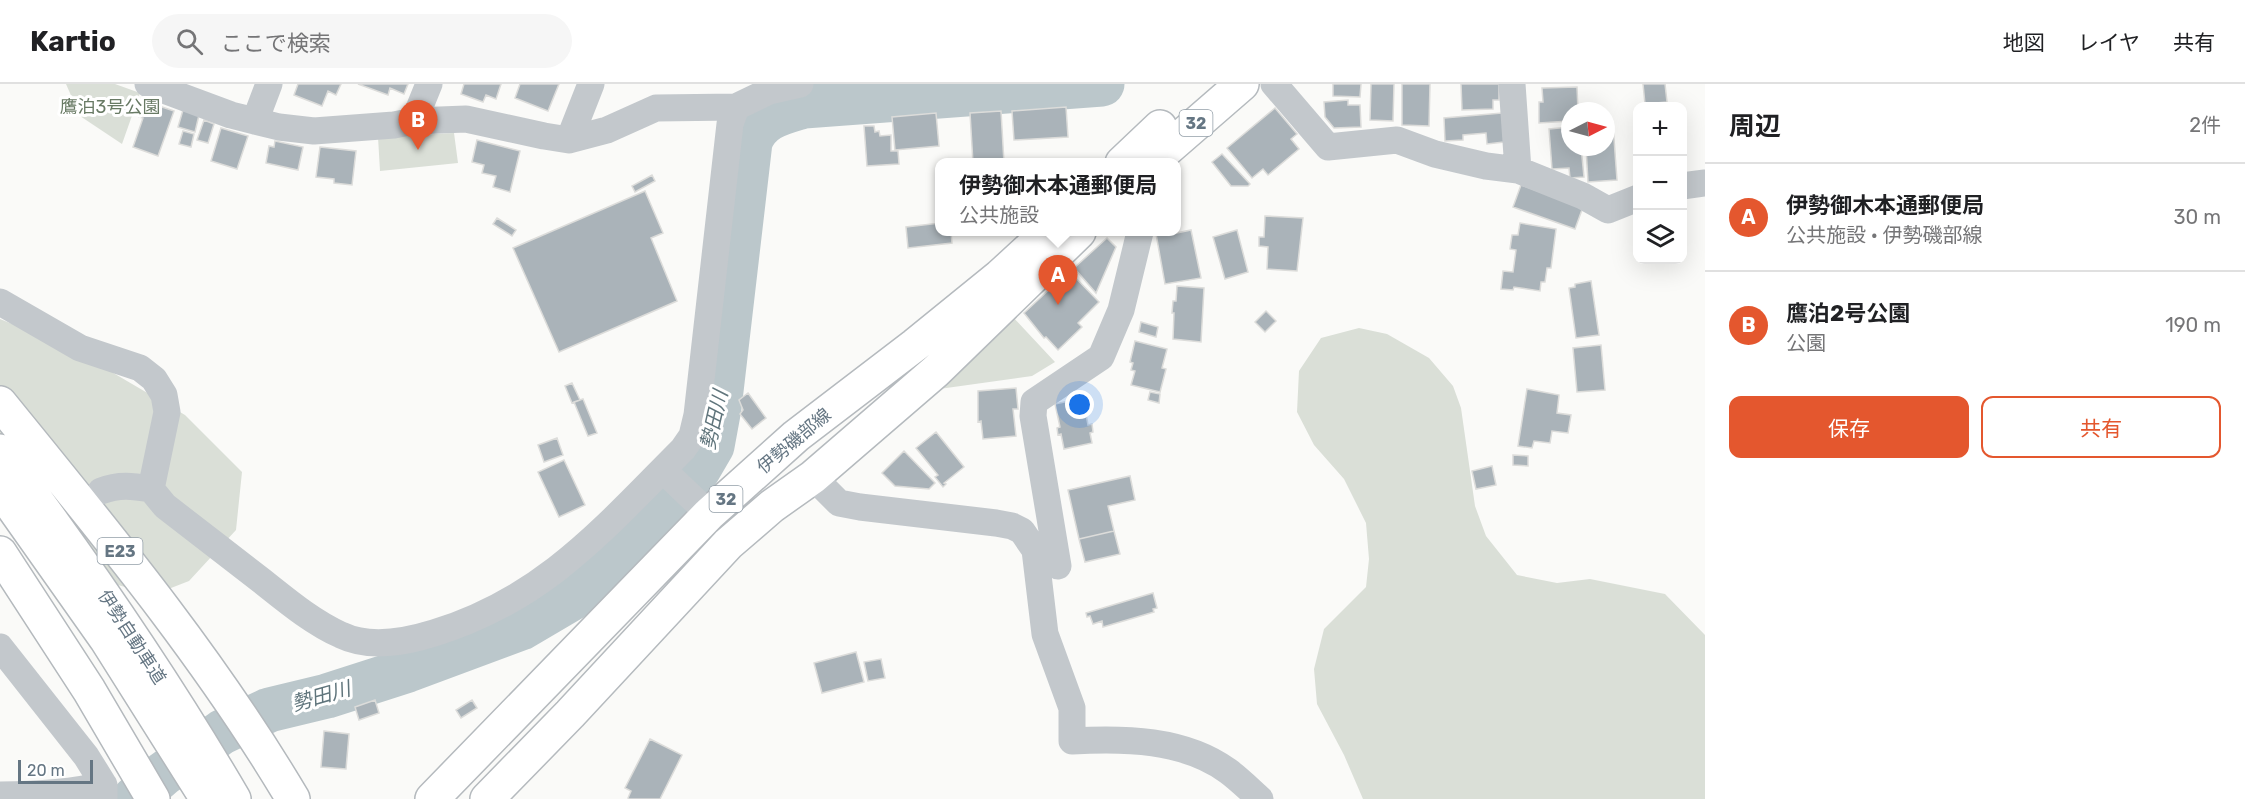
<!DOCTYPE html>
<html lang="ja">
<head>
<meta charset="utf-8">
<style>
  body { margin:0; font-family:Rubik,"Noto Sans JP",sans-serif; background:#f6f6f6; color:#202124 }
  .controls { position:absolute; right:18px; top:18px; display:grid; overflow:hidden; border-radius:12px; box-shadow:0 6px 24px #0002 }
  .controls button { width:54px; height:54px; display:grid; place-items:center; padding:0; border:0; border-bottom:2px solid #e0e0e0; background:#fff; color:#202124; font:30px sans-serif }
  .compass { position:absolute; left:1561px; top:18px; width:54px; height:54px; border-radius:50%; background:#fff; box-shadow:0 6px 24px #0002; rotate:84deg }
  .scale { position:absolute; left:18px; bottom:15px; width:75px; box-sizing:border-box; padding-left:6px; border:3px solid #657683; border-top:0; font-size:16px; line-height:21px; white-space:nowrap; color:#657683; -webkit-text-stroke:4px #fff; paint-order:stroke }
  .you { position:absolute; left:1080px; top:321px; width:21px; height:21px; margin:-15px; border:4px solid #fff; border-radius:50%; background:#1a73e8; box-shadow:0 0 0 9px #1a73e833 }
  .badge { display:grid; place-items:center; width:39px; height:39px; border-radius:50%; background:#e4572e; color:#fff; font-size:20px; font-weight:700 }
  .pin { position:absolute; translate:-50% -50px; filter:drop-shadow(0 2px 3px #0008) }
  .pin::after { content:''; position:absolute; top:32px; width:21px; height:18px; background:inherit; clip-path:polygon(0 0,100% 0,50% 100%) }
  .popup { position:absolute; left:935px; top:74px; width:246px; height:78px; box-sizing:border-box; display:grid; place-content:center; border-radius:12px; background:#fff; filter:drop-shadow(0 2px 4px #0005); font-size:20px; white-space:nowrap; color:#757577 }
  .popup b { font-size:22px; color:#202124 }
  .popup::after { content:''; position:absolute; left:50%; top:100%; margin-left:-12px; border:12px solid transparent; border-top-color:#fff }
  .list { margin:0; padding:0; list-style:none }
  h2 { display:flex; justify-content:space-between; align-items:center; height:78px; margin:0; padding:0 24px; font-size:26px }
  h2 small { font-size:20px; font-weight:400; color:#757577 }
  .list li { display:grid; grid-template-columns:39px 1fr auto; gap:18px; align-items:center; box-sizing:border-box; height:108px; padding:0 24px; border-top:2px solid #e0e0e0 }
  .list b { display:block; font-size:22px; white-space:nowrap }
  .list p { margin:0; font-size:20px; white-space:nowrap; color:#757577 }
  .list em { font-size:20px; font-style:normal; color:#757577 }
  .actions { display:flex; gap:12px; padding:18px 24px }
  .actions a { flex:1; padding:14px 0; border:2px solid #e4572e; border-radius:12px; text-align:center; font-size:21px; color:#e4572e }
  .actions .main { background:#e4572e; color:#fff }
  .icon { flex:none; width:33px; height:33px; fill:none; stroke:currentColor; stroke-width:2; stroke-linecap:round; stroke-linejoin:round }
  .map { position:relative; flex:none; width:1705px; height:715px; overflow:hidden }
  header { display:flex; align-items:center; gap:36px; box-sizing:border-box; height:84px; padding:0 30px; background:#fff; border-bottom:2px solid #e0e0e0 }
  header strong { font-size:28px }
  nav { display:flex; gap:33px; margin-inline-start:auto; font-size:21px }
  .search { width:420px; height:54px; background:#f6f6f6; display:flex; align-items:center; gap:15px; box-sizing:border-box; padding:0 21px; border-radius:33px; color:#757577; font-size:22px }
  main { display:flex }
  aside { flex:1; background:#fff }
  .map>svg:first-child { display:block }
</style>
</head>
<body>
<header>
<strong>Kartio</strong>
<div class="search"><svg class="icon" aria-label="search" viewBox="0 0 24 24"><circle cx="10" cy="10" r="6"/><path d="M15 15l6 6"/></svg>ここで検索</div>
<nav><a>地図</a><a>レイヤ</a><a>共有</a></nav>
</header>
<main>
<div class="map">
<svg width="1705" height="715" viewBox="0 0 1705 715">
  <rect width="100%" height="100%" fill="#fafaf8"/>
  <path fill="#dadfd7" d="M66,0h49l25,9 -18,51 -42,-28z
    M454,49l4,30 -78,8 -2,-34z
    M1012,232l43,46 -23,14 -100,14z
    M0,235l69,28 116,68 57,57 -6,58 -47,51 -36,14 -42,-12 -111,-142z
    M1359,244l28,6 42,24 24,28 8,22 14,98 11,30 31,39 40,8 33,-4 75,15 40,41v164h-342l-19,-44 -27,-51 -3,-35 10,-40 42,-42 3,-28 -3,-36 -22,-44 -30,-34 -17,-33 2,-41 22,-33z"/>
  <g fill="none" stroke-linecap="round" stroke-linejoin="round">
    <path stroke="#bbc7cb" stroke-width="45" d="M134,715l29,-25 59,-42 47,-22 58,-14 81,-26 113,-42 51,-30 126,-128 14,-24 7,-38 31,-266c9,-25 31,-29 54,-36l298,-22"/>
  </g>
  <path fill="#aab3b9" stroke="#dcdcda" stroke-width="1.5" d="M298,0h43l-5,11 -8,-4 -6,15 -28,-11z
    M358,0h50l-4,10 -14,-6 -2,7z
    M464,0h37l-5,15 -10,-4 -3,7 -22,-8z
    M520,0h39l-11,27 -33,-13z
    M1333,0h28l-1,13 -27,-1z
    M1371,0h23l-1,37 -23,-1z
    M1402,0h28l-1,42 -27,-1z
    M1461,0h38v16h-6v9l-31,1z
    M1643,0h22l2,18 -22,2z
    M1577,3l1,24h-8v10l-31,2v-21h4l-1,-14z
    M1348,16v5h12l1,22 -27,1 -9,-11 -1,-15z
    M144,17l9,2 -2,6 6,2 2,-5 15,5 -16,45 -25,-9 10,-29 -4,-1z
    M1066,23l2,30 -54,3 -2,-29z
    M1275,24l22,26 -6,5 8,10 -31,26 -5,-6 -11,9 -25,-30z
    M183,26l16,5 -4,17 -17,-5z
    M1001,27l3,52h-31l-3,-50z
    M936,29l3,33 -44,4 -3,-33z
    M1502,29l2,29 -17,2 -1,-11 -23,2v5l-18,1 -1,-23z
    M204,36l10,4 -6,19 -11,-3z
    M1606,41h7l4,55 -29,2 -2,-35h20z
    M864,42h10l1,6 4,-1 1,5 11,-1v16h7l1,13 -32,2z
    M1570,43v20h11l3,30 -14,1 -1,-10 -17,1 -3,-40z
    M221,44l27,8 -11,33 -26,-8z
    M183,47l11,3 -3,13 -12,-3z
    M477,56l43,11 -10,41 -17,-5 3,-11 -14,-3 2,-8 -12,-3z
    M275,57l28,6 -5,23 -32,-7 3,-17 5,1z
    M320,63l36,4 -4,34 -18,-2v-4l-18,-2z
    M1222,70l28,30 -2,2h-17l-19,-24z
    M652,91l3,6 -20,11 -3,-6z
    M1521,101l62,22 -8,22 -62,-22z
    M645,107l18,42 -12,5 26,63 -118,51 -46,-104z
    M1265,132l38,2 -6,53 -30,-2 1,-22 -9,-1v-9h5z
    M497,134l19,12 -4,6 -19,-12z
    M940,139v9h11l1,11 -44,5 -2,-21z
    M1520,139l36,6 -5,39h-4l-2,14h-4l-1,9 -26,-4 -1,3 -12,-1 2,-18 10,1 3,-22 -6,-1 2,-14h6z
    M1191,146l10,48 -36,6 -9,-50 11,-1v2z
    M1237,146l11,42 -23,7 -12,-42z
    M1107,154l9,9 -20,46 -22,-25z
    M1069,187l30,31 -21,21 4,4 -24,23 -12,-13 -2,1 -20,-25z
    M1591,197l8,54 -23,3 -7,-50 6,-1v-3z
    M1177,202l27,2 -3,54 -28,-3 1,-26h-2l1,-12h3z
    M1266,227l10,10 -11,11 -10,-10z
    M1141,238l17,5 -2,10 -17,-5z
    M1135,257l32,8 -5,19 4,1 -6,23 -29,-7 4,-14 -4,-1 2,-7 -3,-1z
    M1601,261l4,45 -28,2 -4,-44z
    M572,299l8,17 -8,3 -7,-17z
    M1016,304l2,21h-5l3,27 -33,3 -2,-18 -3,1v-31z
    M1527,305l32,6 -2,18 14,2 -3,18 -16,-2 -2,12 -16,-2 -2,7 -14,-2z
    M1150,308l10,2 -1,9 -11,-3z
    M748,309l18,25 -14,11 -12,-15 3,-4 -4,-10z
    M1083,314l5,27 4,-1 1,8 -3,1 2,10 -28,6 -3,-15 -3,1 -1,-7 3,-1 -5,-23z
    M583,315l14,34 -9,3 -14,-34z
    M936,348l28,35 -20,16 2,1 -3,3 -8,-10 3,-2 -22,-27z
    M557,354l6,17 -19,7 -6,-17z
    M904,367l31,32 -6,6 -34,-3 -13,-13z
    M1513,371l15,1v10l-15,-1z
    M564,376l21,45 -26,12 -21,-45z
    M1492,382l4,19 -20,4 -4,-18z
    M1130,392l5,24 -27,6 6,25 -35,8 -11,-49z
    M1114,447l6,23 -35,8 -6,-23z
    M1153,509l4,15 -4,1 1,3 -51,15 -1,-6 -9,3 -3,-8 -3,1 -1,-4z
    M856,568l8,30 -42,11 -8,-30z
    M881,575l4,19 -17,3 -4,-19z
    M375,616l4,13 -20,7 -4,-13z
    M472,616l5,8 -16,10 -5,-8z
    M324,647l25,3 -3,35 -25,-2z
    M650,655l32,16 -22,44h-31l-1,-1 3,-7 -6,-3z"/>
  <g fill="none" stroke-linecap="round" stroke-linejoin="round">
    <defs>
      <path id="primary" d="M1122,79l38,-36
        M1151,79l91,-79
        M432,715l277,-285 87,-78 119,-91 85,-69 48,-44
        M487,715l83,-85 158,-170 44,-38 41,-29 123,-106 143,-139"/>
      <path id="highway" d="M0,319c104,128 209,254 293,396
        M0,367c84,112 163,227 234,348
        M0,405l106,150 101,160
        M0,469l89,137 64,109"/>
    </defs>
    <use href="#primary" stroke="#b5babe" stroke-width="36"/>
    <use href="#highway" stroke="#b4b9bd" stroke-width="36"/>
    <path stroke="#c3c8cc" stroke-width="27" d="M148,0l83,31 48,12 35,4 80,-6 20,-4 52,-2 78,17 25,4 38,-10 49,-22 80,-1 33,-16 31,-7
      M1274,0l54,63 69,-7 38,14 51,12 32,4
      M1512,0l6,86 65,26 25,14 30,-12
      M255,37l14,-37
      M414,37l15,-37
      M569,56l22,-56
      M1682,102l23,-3
      M0,218l80,46 60,20 14,11 10,16 3,17 -16,77
      M663,386l46,44
      M813,393l26,26 21,4 136,16 16,3 10,5 13,19 10,84 27,74v33c52,-3 112,-2 156,30 11,8 22,19 32,28
      M101,407c18,-7 32,-5 50,-2l14,17c32,25 65,50 97,75 24,19 50,41 79,54 29,14 64,7 93,-2 111,-34 170,-105 249,-184l9,-13 5,-21 33,-291 6,-17
      M1058,482l-25,-150 1,-14 67,-45 20,-47 19,-78
      M0,563l86,109 18,29v14
      M0,711c35,0 70,-2 104,-10"/>
    <use href="#primary" stroke="#fff" stroke-width="33"/>
    <use href="#highway" stroke="#fff" stroke-width="33"/>
  </g>
  <g text-anchor="middle" stroke-width="6" stroke-linejoin="round" paint-order="stroke">
    <g fill="#fff" stroke="#939fa8" stroke-width="1.5">
      <rect x="1179.5" y="26" width="33" height="26" rx="4.5"/>
      <rect x="709.5" y="402" width="33" height="26" rx="4.5"/>
      <rect x="97.5" y="454" width="45" height="26" rx="4.5"/>
    </g>
    <g font-size="16" font-weight="bold" fill="#657683">
      <text x="1196" y="45">32</text>
      <text x="726" y="421">32</text>
      <text x="120" y="473">E23</text>
    </g>
    <g font-size="18" fill="#687a64" stroke="#fff">
      <text x="110" y="29">鷹泊3号公園</text>
    </g>
    <g font-size="18" fill="#657683" stroke="#fff">
      <text transform="translate(794 357) rotate(-40)" y="6">伊勢磯部線</text>
      <text transform="translate(132 553) rotate(57)" y="6">伊勢自動車道</text>
    </g>
    <g font-size="20" font-style="italic" fill="#60757c" stroke="#fff">
      <text transform="translate(714 336) rotate(-77)" y="7">勢田川</text>
      <text transform="translate(321 612) rotate(-16)" y="7">勢田川</text>
    </g>
  </g>
</svg>
<div class="controls">
<button>+</button>
<button>−</button>
<button><svg class="icon" aria-label="layers" viewBox="0 0 24 24"><path d="M12 4l9 5-9 5-9-5zM3 14l9 5 9-5"/></svg></button>
</div>
<svg class="compass" viewBox="-18 -18 36 36"><path d="M0-13l5 13h-10z" fill="#e53935"/><path d="M0 13l5-13h-10z" fill="#757577"/></svg>
<div class="scale">20 m</div>
<div class="you"></div>
<div class="pin badge" style="left:1058px;top:221px">A</div>
<div class="popup"><b>伊勢御木本通郵便局</b>公共施設</div>
<div class="pin badge" style="left:418px;top:66px">B</div>
</div>
<aside>
<h2>周辺<small>2件</small></h2>
<ul class="list">
<li><span class="badge">A</span><div><b>伊勢御木本通郵便局</b><p>公共施設 · 伊勢磯部線</p></div><em>30 m</em></li>
<li><span class="badge">B</span><div><b>鷹泊2号公園</b><p>公園</p></div><em>190 m</em></li>
</ul>
<div class="actions"><a class="main">保存</a><a>共有</a></div>
</aside>
</main>
</body>
</html>
